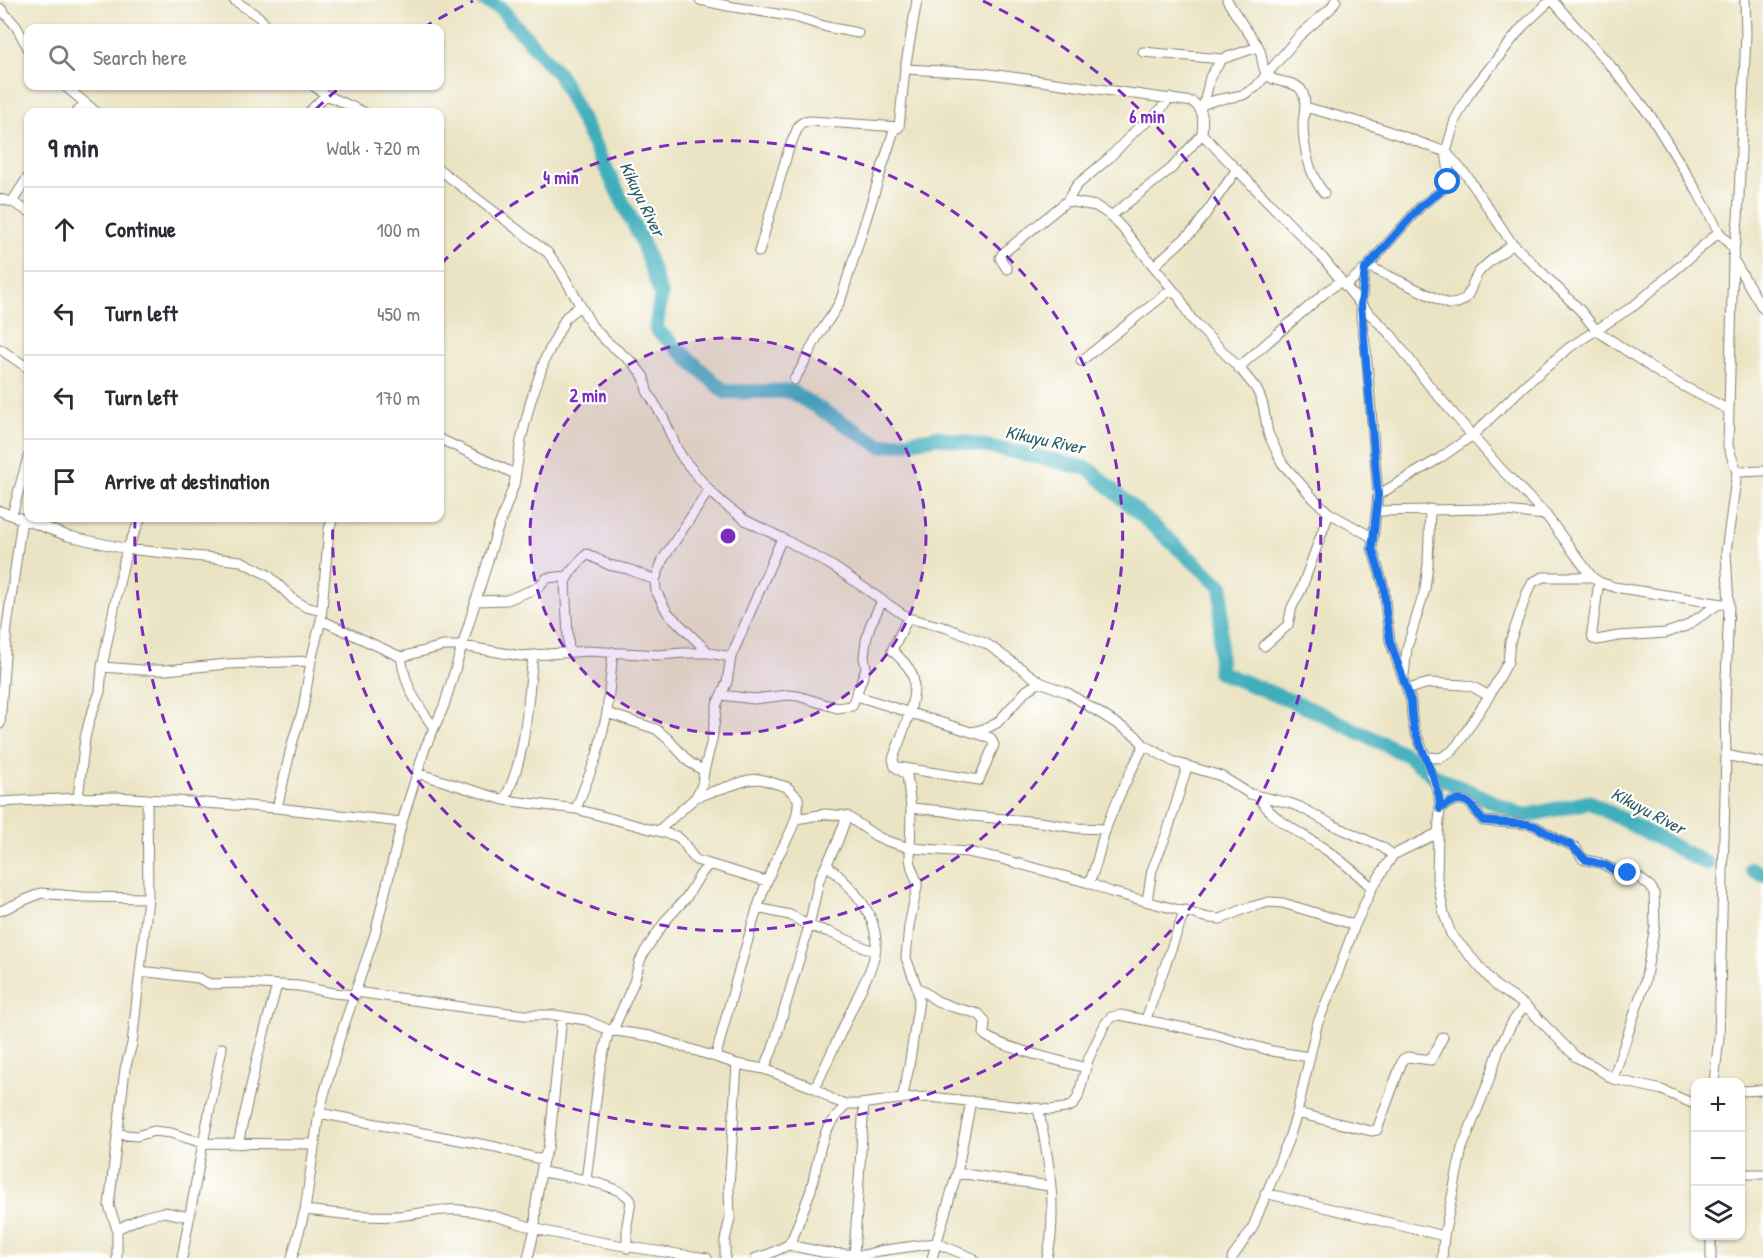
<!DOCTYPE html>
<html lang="en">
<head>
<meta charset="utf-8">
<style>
  body { margin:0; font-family:"Patrick Hand",sans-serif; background:#f7f7f7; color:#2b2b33 }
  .controls { position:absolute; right:18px; bottom:18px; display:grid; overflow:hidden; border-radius:12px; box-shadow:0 2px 4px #0004 }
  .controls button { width:54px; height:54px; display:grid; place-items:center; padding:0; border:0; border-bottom:2px solid #e1e1e2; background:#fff; color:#2b2b33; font:30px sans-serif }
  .stop { position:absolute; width:18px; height:18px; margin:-14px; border:4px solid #1a73e8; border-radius:50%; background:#fff }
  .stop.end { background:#1a73e8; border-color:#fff; box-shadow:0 2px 6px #0008 }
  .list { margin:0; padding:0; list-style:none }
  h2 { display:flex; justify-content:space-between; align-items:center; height:78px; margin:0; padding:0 24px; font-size:26px }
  h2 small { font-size:20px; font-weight:400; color:#7c7c81 }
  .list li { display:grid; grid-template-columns:39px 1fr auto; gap:18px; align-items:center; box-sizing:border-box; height:84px; padding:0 24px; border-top:2px solid #e1e1e2 }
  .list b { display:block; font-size:22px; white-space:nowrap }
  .list em { font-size:20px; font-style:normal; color:#7c7c81 }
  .icon { flex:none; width:33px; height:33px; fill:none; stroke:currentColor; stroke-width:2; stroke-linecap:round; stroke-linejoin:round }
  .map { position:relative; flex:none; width:1763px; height:1258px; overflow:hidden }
  .search { position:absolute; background:#fff; box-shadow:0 2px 4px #0004; left:24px; top:24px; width:420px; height:66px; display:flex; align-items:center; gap:15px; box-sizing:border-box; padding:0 21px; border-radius:12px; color:#7c7c81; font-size:22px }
  .panel { position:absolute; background:#fff; box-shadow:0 2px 4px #0004; left:24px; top:108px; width:420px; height:414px; border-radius:12px }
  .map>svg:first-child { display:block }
</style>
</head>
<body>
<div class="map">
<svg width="1763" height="1258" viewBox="0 0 1763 1258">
  <rect width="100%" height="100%" fill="#fff"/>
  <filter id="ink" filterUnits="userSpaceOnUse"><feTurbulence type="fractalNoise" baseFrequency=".0167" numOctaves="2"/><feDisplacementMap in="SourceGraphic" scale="12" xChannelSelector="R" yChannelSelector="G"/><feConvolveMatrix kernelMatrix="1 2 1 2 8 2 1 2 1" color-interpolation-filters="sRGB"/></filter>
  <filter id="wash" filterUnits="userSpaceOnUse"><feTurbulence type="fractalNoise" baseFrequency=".008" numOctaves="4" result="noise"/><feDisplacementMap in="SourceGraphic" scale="24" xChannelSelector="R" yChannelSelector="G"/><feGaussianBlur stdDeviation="1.35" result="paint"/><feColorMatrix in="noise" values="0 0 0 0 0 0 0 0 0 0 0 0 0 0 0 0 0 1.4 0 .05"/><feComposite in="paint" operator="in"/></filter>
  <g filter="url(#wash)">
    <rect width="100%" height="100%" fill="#ebe4c4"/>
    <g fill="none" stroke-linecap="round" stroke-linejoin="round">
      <path stroke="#40afbc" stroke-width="15" d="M483,0l18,9 59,67 81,163 20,56 -5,34 69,63 65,-1 91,55 57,-9 83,16 68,16 133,118 -3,85 92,37 96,46 26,20 91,41 65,-14 118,62
        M1752,869l11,6"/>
    </g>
  </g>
  <g filter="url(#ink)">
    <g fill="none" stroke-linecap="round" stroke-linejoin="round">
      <defs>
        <path id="minor" d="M234,0l25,17 9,11
          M700,0l28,6 67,11 32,10 31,6
          M1227,0c9,16 20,31 31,46 5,8 3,19 8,27 7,12 29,6 36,18 5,10 2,22 1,32 0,23 6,52 21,70
          M1551,0l-28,26 -54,68 -14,26 -9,32 3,21 -1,9 -6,8 -21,16 -56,63 -4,36v13l5,32 12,145 -6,53 12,39 2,25 4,29 21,60 1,16 2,12 12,28 13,39 1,13 -2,24 -1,45 7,36 7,20 45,52 29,19 51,52 18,9 19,13 49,11 34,15
          M1552,0l64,72 36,46 45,73 22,41 15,17
          M0,8l16,18 12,22
          M1143,52l79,7 36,-12
          M905,69l78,4 210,29c12,10 10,17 9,32l120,123 39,48 31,31 36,48 73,85 45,46 46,62 7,5 15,5 115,18
          M65,86l31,26
          M314,86l12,9 38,17
          M1204,104l6,-27 12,-18
          M1305,107l72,20 69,25 21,24 44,66 69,68 16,20 66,45 67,35
          M1199,108l5,-4 12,-4 27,-5 13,-8 43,-51 32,-28 5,-8
          M77,112l8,-9
          M309,112l17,-17
          M440,170l108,83 11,15 33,58 14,15 27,22 11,14 3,14 17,28 13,30 7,11 25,30 15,14 21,16 37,18 52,29 74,51 39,10 40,16 53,38 28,11 22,14 45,28 9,10 30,17 47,14 29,18 39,9 11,4 31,17 51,23 11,8
          M0,199l12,3 16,9
          M1067,201l29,5 15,10 12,13 56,68 11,20 9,10 42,43 14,17 4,7 4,11 5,28 14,30 32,36 15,14 43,24
          M12,202l16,-25
          M1111,216l61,-48 30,-34
          M759,252l29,-101 11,-26 4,-3 8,-1 88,6
          M1733,259l30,50
          M1154,266l41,-37 42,-60
          M1368,266l80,38c25,0 19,-16 31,-32 9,-11 23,-19 34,-28
          M1007,269l-7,-11 2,-4 65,-53 10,-16 32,-27 28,-29 17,-12 16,-19
          M1345,286l20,-17
          M0,349l28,19
          M1081,361l91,-72
          M1238,368l89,-77 14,-10
          M794,380c9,-13 14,-26 21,-39 8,-15 19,-26 26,-42l53,-169 5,-3 6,-58 12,-69
          M440,439l75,35
          M1737,472l26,-1
          M709,490l-46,69 -8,21 1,11 11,21 42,41
          M1378,495l62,-37 33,-23 52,-50 45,-38 65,-42 84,-73
          M0,511l68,25 59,13 114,12 27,14 26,25 12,7 16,4
          M1377,511l107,-2 62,6
          M12,515l16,-58
          M1599,582l-7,50 1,7 4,1 21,-4 48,-3 20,-7 33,-22
          M475,601l32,-1 30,-12 10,-10 21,-2
          M321,620l80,37 42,-11h20l58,10 67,-5 71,4 24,-2h26l22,4
          M1264,646l24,-21 4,-18 9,-17 28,-77
          M569,653l-4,-71 6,-11 16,-17 22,11 19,4 27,11
          M401,657c5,32 15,45 33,71
          M102,667l40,3h24l61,-6 84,-3
          M1404,675l3,-27 18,-59 3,-25 2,-55
          M1408,689l21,-6 35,2 9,2 16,9
          M721,695l33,4 34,-4 10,1 39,12 15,-2 14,-38 -2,-11 2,-16 4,-15 12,-25
          M857,696l114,36 16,-4 10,-5 30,-33 13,-8
          M607,713l49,16 12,10 21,23 15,9
          M0,724l7,-97 15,-108
          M1726,755l37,8
          M1426,757l14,1 11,-6 7,-8 31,-48 19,-34 2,-20 17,-49 6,-11 10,-5h49
          M898,767l81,13 15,-35 -3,-7 -20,-6
          M417,773l87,27 72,9 100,27c10,5 11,16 20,24l70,21
          M696,797l52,-17 12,-1 27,8 11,11c2,22 -13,44 -23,64 -11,24 -19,49 -26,74 -12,40 -23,80 -33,120
          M78,798l7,-60 5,-20 10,-26 2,-25 19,-93 6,-25 14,-31
          M1259,798c17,26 46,36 70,54 15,11 30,23 43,36
          M504,800c23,-43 23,-96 29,-143
          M0,802l78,-4 39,-1 160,11 125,14
          M277,808l15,-64 11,-35 8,-48 10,-41 8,-91 4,-11
          M911,808l33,3 27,5 69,6 37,6 29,1
          M576,809l21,-54 10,-42 6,-61
          M1440,809c9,-7 21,-14 31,-4 5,5 7,11 12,16l43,3 9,2 22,13 18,8 8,12 3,1 14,3 14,7 14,3 10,4 13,10 3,6 1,33 -10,56 -32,97
          M796,819l29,-5 22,2 29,20 11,5 23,7 57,4 31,6 91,25 22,9 98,26 12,1 23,-10 25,-7 14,1 72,22
          M658,831l38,-34 6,-12 2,-14 8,-31 5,-36 10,-22 4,-25 51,-119
          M1089,883c8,-17 10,-32 15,-49 10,-31 26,-60 40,-89
          M1147,901l5,-31 15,-37 20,-66
          M757,908l33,7 19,11 20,6 46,20
          M0,911l41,-18 42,4 65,1
          M140,971l58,7 12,6 32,-1 57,3 34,7 22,2
          M917,987l20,14 16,6 26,7 6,7 -1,13c12,13 82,28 102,34
          M356,992l113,16 56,7h29l32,5 23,10 41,6 87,28 27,5 51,19 18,12 13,4h14l46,-6 24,-1 120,13 15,-2 8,-3 5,-8 10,-37 17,-36 6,-7 9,-2 90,18 62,18 37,6
          M1146,1019l39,-109
          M613,1030l21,-48 6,-21 5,-10 21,-31 20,-22 14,-23 9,-11
          M764,1069l8,-18 37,-125 10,-46 18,-37 10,-27
          M1714,1082l5,-44 7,-283 -1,-50 4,-100 -3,-53 11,-80 -9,-26 5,-187 5,-40 8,-186 -1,-33
          M815,1088l55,-118c3,-9 7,-18 6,-28 -1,-32 -26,-57 -49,-77
          M1740,1091l23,-1
          M902,1099l7,-32 10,-67 -2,-13 -11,-29 3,-32 8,-39v-5l-5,-13 -2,-11 1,-50 -4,-33 -12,-8 -2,-8c7,-21 29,-67 18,-87 -4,-8 -13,-16 -19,-22l16,-32
          M1038,1108c9,41 17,84 13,127 0,7 -3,15 -4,23
          M319,1113l177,34 47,13
          M1297,1113l74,18 6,-1 26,-71 5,-2 23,3 12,-23
          M117,1134l20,2 17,-5 17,2 32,10 112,1
          M238,1144l19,-85 20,-74
          M542,1172c18,3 81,12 89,29l-4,24v23
          M957,1173l93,13
          M1740,1174h23
          M586,1180l14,-112 9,-38
          M1265,1193l179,43
          M305,1210c30,3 61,8 91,6 27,-2 45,-9 73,-5 28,3 53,15 80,21 52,11 104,19 158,26
          M117,1229l26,-12 21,-5 26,5
          M1711,1236v22
          M788,1245l39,8 37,2 15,-4 57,-8 37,15
          M854,1255l10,-151
          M117,1258v-29l-8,-23 16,-137 7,-25 16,-146 -1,-99
          M182,1258l21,-115 19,-95
          M292,1258l13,-48 14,-97 20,-73 36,-106 27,-112 23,-74 19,-42 52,-172 18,-49 7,-45 10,-40 14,-41 21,-42 14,-11
          M528,1258l7,-30 1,-25 7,-43 5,-12 3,-20 11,-112
          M725,1258v-18l5,-22 -1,-31 8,-123
          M756,1258l13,-4 19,-9 5,-8 18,-47 10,-45 6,-16 19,-25
          M932,1258l25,-85 14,-72
          M1232,1258l20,-29 37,-91 8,-25 20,-88 19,-47 19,-53 17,-37 21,-33 45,-22
          M1442,1258l2,-22 18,-88 26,-65 12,-36 12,-24 13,-18"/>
      </defs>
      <use href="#minor" stroke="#848070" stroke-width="11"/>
      <use href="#minor" stroke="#fff" stroke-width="9"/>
    </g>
  </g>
  <g fill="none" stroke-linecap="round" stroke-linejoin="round" filter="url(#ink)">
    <path stroke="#1a73e8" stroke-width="8" d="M1448,182l-6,8 -21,16 -56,63 -4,36 17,190 -6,53 12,39 2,25 4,29 21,60 1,16 2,12 19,47 6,20 1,13c9,-7 21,-14 31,-4 5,5 7,11 12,16l44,3 8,2 22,13 14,6 15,15 19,5 9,5 14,3"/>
  </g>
  <circle cx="728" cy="536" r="198" fill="#7b2cbf" fill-opacity=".12"/>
  <g fill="none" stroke="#7b2cbf" stroke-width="3" stroke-dasharray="10 8">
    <circle cx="728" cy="536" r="198"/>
    <path d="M441 264A395 395 0 1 1 333 519"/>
    <path d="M316 109A593 593 0 0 1 339 88M423 28A593 593 0 0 1 473 1M983 1A593 593 0 1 1 135 520"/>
  </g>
  <g text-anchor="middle" stroke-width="4.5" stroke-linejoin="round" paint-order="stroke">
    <g font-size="18" font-style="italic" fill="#2c5e64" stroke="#fff">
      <text transform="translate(642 199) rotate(64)" y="6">Kikuyu River</text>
      <text transform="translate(1045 440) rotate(12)" y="6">Kikuyu River</text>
      <text transform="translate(1648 811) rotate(28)" y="6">Kikuyu River</text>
    </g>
  </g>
  <circle cx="728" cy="536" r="9" fill="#7b2cbf" stroke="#fff" stroke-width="3"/>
  <g font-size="18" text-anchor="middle" font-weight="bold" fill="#7b2cbf" stroke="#fff" stroke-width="4.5" stroke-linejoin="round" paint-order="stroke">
    <text x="1147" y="123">6 min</text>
    <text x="561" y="184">4 min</text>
    <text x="588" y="402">2 min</text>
  </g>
</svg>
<div class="controls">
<button>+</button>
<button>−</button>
<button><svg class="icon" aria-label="layers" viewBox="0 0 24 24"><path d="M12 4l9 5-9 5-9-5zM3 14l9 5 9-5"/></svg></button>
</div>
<div class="stop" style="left:1448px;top:182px"></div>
<div class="stop end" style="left:1628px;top:873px"></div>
<div class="search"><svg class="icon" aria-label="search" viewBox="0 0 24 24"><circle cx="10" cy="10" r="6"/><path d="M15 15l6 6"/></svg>Search here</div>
<section class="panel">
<h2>9 min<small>Walk · 720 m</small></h2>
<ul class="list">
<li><svg class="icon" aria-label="ahead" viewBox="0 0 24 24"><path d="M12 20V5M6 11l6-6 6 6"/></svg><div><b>Continue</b></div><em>100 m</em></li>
<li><svg class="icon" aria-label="left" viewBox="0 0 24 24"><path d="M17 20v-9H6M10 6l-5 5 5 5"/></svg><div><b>Turn left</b></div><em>450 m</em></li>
<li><svg class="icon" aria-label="left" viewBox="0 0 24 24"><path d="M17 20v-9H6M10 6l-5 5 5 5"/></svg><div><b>Turn left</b></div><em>170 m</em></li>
<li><svg class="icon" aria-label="arrive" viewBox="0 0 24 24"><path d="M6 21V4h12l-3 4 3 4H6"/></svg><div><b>Arrive at destination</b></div></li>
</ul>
</section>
</div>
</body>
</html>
